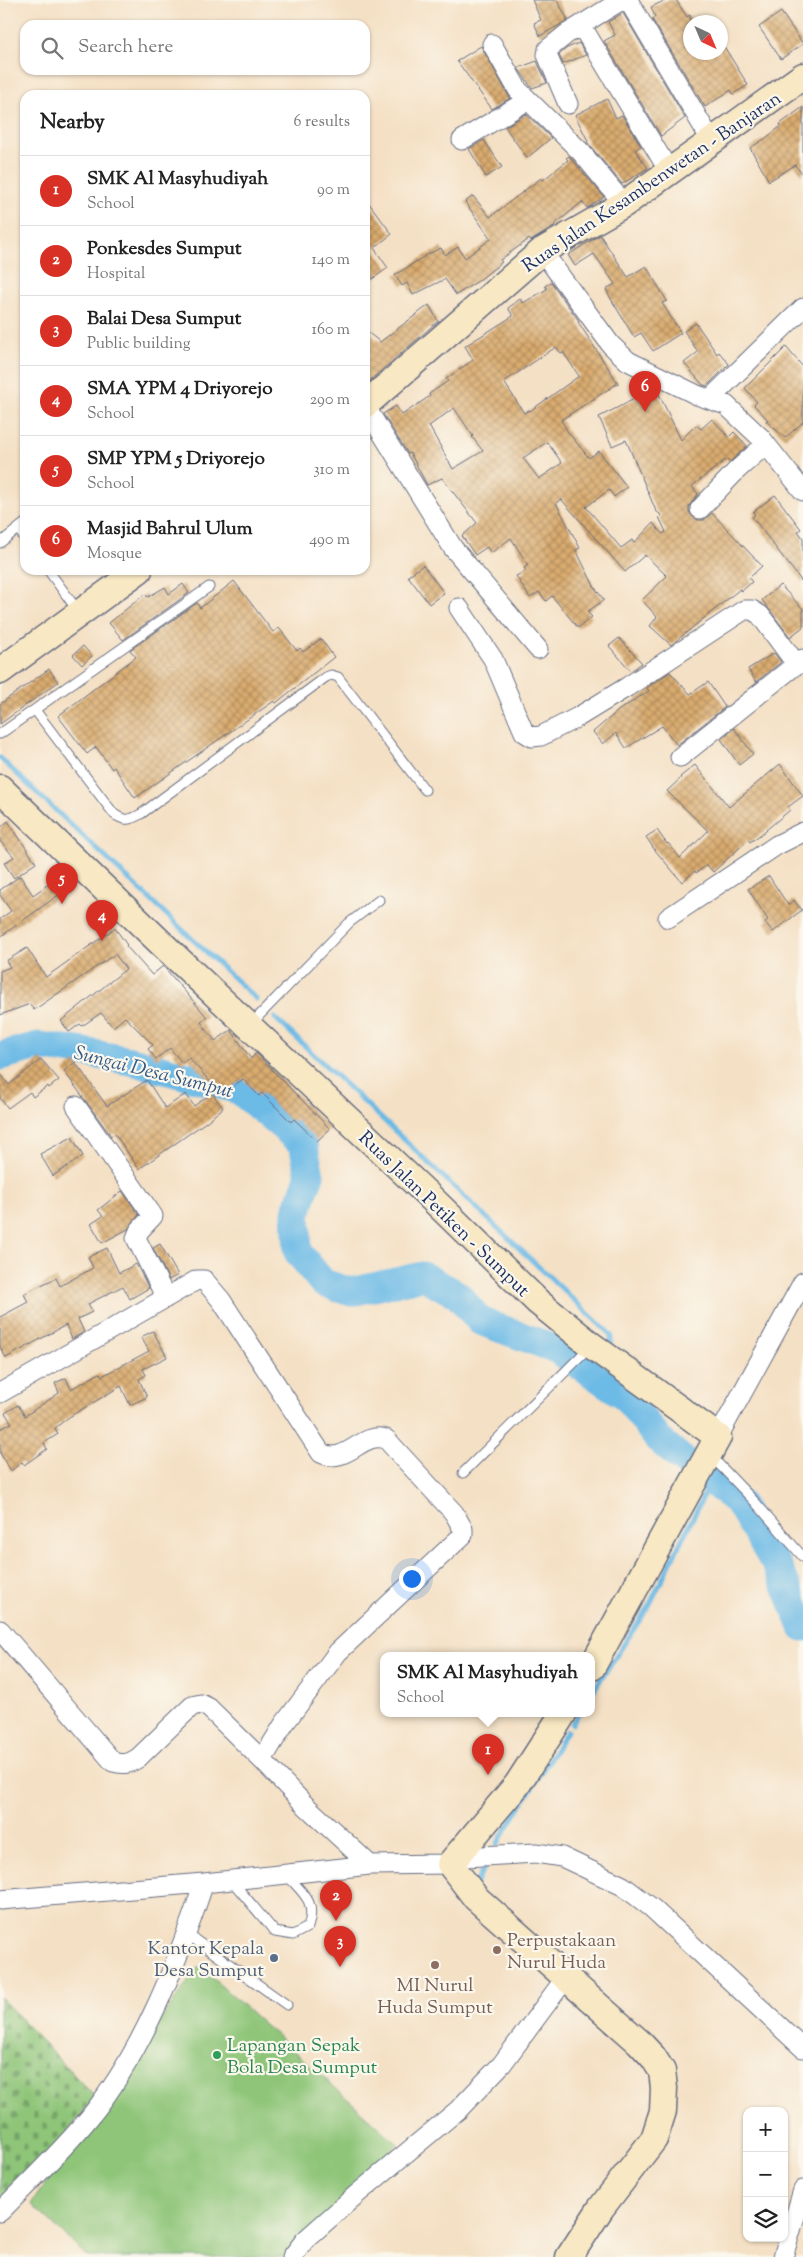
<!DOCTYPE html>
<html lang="en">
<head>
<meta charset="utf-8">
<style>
  body { margin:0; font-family:"Sorts Mill Goudy",serif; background:#f2f2f2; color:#222 }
  .controls { position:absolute; right:15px; bottom:15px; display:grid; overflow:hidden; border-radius:10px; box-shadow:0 1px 4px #0004 }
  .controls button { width:45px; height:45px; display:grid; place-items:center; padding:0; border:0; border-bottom:1px solid #e0e0e0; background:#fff; color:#222; font:25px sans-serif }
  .compass { position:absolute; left:683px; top:15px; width:45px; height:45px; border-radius:50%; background:#fff; box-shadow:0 1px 4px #0004; rotate:136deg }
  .you { position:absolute; left:411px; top:1578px; width:18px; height:18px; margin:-12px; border:4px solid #fff; border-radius:50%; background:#1a73e8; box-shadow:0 0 0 8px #1a73e833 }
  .badge { display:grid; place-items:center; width:32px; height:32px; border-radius:50%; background:#d93025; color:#fff; font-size:16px; font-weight:700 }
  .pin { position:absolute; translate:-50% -41px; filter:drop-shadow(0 1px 2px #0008) }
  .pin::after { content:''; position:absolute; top:26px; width:18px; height:15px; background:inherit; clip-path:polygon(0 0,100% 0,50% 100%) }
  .popup { position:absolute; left:380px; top:1652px; width:215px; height:65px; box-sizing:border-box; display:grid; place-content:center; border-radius:10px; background:#fff; filter:drop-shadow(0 1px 4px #0005); font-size:16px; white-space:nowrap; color:#767676 }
  .popup b { font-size:19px; color:#222 }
  .popup::after { content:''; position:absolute; left:50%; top:100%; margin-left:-10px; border:10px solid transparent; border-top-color:#fff }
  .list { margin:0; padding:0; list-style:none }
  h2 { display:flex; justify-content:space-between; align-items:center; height:65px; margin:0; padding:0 20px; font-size:21px }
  h2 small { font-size:16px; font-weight:400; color:#767676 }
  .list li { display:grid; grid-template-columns:32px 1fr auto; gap:15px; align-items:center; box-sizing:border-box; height:70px; padding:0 20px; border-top:1px solid #e0e0e0 }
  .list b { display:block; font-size:19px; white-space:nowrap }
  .list p { margin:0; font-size:16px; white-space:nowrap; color:#767676 }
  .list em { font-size:16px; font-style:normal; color:#767676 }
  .icon { flex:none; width:28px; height:28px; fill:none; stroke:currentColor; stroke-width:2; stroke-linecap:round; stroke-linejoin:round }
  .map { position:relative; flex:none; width:803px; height:2257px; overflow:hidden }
  .search { position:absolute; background:#fff; box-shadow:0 1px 4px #0004; left:20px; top:20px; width:350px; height:55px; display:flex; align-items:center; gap:12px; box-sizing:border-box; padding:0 18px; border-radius:15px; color:#767676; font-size:19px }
  .panel { position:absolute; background:#fff; box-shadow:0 1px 4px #0004; left:20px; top:90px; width:350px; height:485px; border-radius:15px }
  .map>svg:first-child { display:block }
</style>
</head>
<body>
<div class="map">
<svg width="803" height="2257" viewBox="0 0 803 2257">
  <defs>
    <pattern id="cemetery-stones" width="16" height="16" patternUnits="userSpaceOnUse" patternTransform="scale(1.25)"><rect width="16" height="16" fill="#8ec578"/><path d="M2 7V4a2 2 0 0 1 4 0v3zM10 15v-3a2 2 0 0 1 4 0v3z" fill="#73a066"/></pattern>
    <pattern id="building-cross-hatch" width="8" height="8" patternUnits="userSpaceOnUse" patternTransform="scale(1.25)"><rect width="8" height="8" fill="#daac6e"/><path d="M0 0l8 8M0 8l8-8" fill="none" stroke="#b08c5e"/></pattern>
  </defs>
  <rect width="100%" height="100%" fill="#fbf7ec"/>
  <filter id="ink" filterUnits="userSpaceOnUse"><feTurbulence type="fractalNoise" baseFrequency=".02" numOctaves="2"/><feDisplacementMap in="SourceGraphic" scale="10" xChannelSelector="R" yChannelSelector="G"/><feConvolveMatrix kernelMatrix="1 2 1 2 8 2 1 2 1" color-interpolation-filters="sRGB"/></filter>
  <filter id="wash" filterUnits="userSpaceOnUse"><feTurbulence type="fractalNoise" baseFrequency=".0096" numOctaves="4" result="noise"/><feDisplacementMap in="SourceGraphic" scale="20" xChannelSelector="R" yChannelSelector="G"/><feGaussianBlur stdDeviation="1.12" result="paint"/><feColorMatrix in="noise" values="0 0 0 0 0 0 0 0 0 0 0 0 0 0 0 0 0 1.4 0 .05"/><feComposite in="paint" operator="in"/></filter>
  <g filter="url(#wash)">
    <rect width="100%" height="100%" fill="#f4e0c4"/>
    <path fill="#8ec578" stroke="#547a6b" d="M199,1966l199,178 -101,113h-209l-57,-53z"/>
    <path fill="url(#cemetery-stones)" stroke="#547a6b" d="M0,1997l95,100 -35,45 -60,59z"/>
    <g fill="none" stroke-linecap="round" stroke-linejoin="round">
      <path stroke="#6cbae6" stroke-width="5" d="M0,758l256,241
        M275,1018l336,317v8
        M613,1378v10
        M592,1693l57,-87 62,-125
        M572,1724l6,-10
        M497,1844l70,-113
        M476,1883l8,-15"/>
      <path stroke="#6cbae6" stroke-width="29" d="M0,1056l38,-10 46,6 51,10 104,28 64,54 7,31 -14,38 2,39 25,31 28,9 72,-16 35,19 22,26 76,28 69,47 33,43 31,26
        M710,1480l29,23 42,70 22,54"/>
    </g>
    <g id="blocks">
      <path fill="url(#building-cross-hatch)" fill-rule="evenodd" d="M532,0h25l11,20 -28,16 -6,-13 7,-3z
        M666,0h10l11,17 3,-2v37h30v-12l28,45 -15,9 -2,-4 -26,17 -53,-88 3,-2 -4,-10z
        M781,12l22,32 -22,15 -22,-32z
        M623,13l62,105 -24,18 -57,-95 11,-6 -7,-13z
        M579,43l7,12 -23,9 -4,-9 8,-7z
        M481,46l29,52 -18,11 -35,-48z
        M537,61l10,22 -15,5 -14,-20z
        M607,99l9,19 6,-3 19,31 -6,4 13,18 -26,16 -35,-42 1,-1 -13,-26z
        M803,107v68l-8,-10 -26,16 -19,-33 16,-10 15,-12 -1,-2z
        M526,114l25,24 -24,20 -22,-31z
        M484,140l18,27 -16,10 -17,-28z
        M569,156l35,41 -17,11 -5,-6 -28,23 1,1 -24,15 -2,-2 -29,21 2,2 -24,19 -22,14 -11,-16 -32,16 -6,-12 -5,3 -7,-11 33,-21 13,-6 4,7 13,-8 7,11 26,-19 -26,-37 8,-6 17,21 51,-39 2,2 25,-20 -2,-2z
        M365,198l27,36 -18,14 14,20 -23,16z
        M600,235l28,42 18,-11 21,35 -5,2 19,30 -28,18 -12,-18 -7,4 -23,-38 -5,-10 9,-5 -21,-30 -19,12 -7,-11z
        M551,282l28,39 -1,1 40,61 -57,37 7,12 21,26 10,-7 28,36 -13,10 -5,-7 -23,17 35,41 11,-8 2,3 19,-20 9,11 4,-2 -7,-15 2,-2 -5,-4 -30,-71 -14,6 -13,-29 57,-29 25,52 15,-15 5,4 11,-10 17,18 5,-5 13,14 -17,16 -3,-3 -35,27 6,8 -9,12v6l4,5 5,3h6l8,-7 50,53 -13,12 3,4 -10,9 -2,-2 -69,56 -21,-19 7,-9 -15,-17 25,-24 -22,-21 -20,17 -64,-73 -5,4 24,45 -4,2 19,38 9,12 -17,12 5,5 -14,11 -26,-32 -6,5 -7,-9 -9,6 -14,-22 10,-5 -2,-3 4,-3 -17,-27 -20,15 -4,-6 -12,8 -13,-19 15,-13 -35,-45 -15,7 -17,-32 -2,1 -25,-40 13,-8 6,9 28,-19 -1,-2 19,-13 -2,-2 27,-19 -8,-14 48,-30 -5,-8 12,-9 3,4 24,-14 -2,-3zM556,347l5,6 2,-1 16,24 -49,35 -1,-1 -5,3 -20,-31zM454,408l19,28 -1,1 11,14 -30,18 -24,-43zM547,442l15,21 -23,16 -16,-21z
        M429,305l9,16 -71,62 -2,-3v-50l15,12z
        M696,323l21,31 2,-2 10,12 -22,22 -4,-1 -19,-22 14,-11 -14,-21z
        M786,347l17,20v55l-18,16 -19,-17 2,-1 -14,-15 3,-3 -12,-14z
        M775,495l26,34 -3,2 5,7v45l-51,-66 3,-2 -2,-3z
        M423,565l21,28 -15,11 -21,-28z
        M234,581l39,51 6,-4 18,23 3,-3 3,4 18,-13 13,18 -58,46 -2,-2 -139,97 -21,-31 -2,2 -16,-22 -9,7 -29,-38 78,-59 -6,-7 67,-47 3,5z
        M183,584l6,9 -66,47 -14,-17 36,-29 3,3 17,-10 4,7z
        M780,585l23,24v18l-13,10 -28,-37z
        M619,638l23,25 -11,8 -22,-25z
        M83,646l9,10 -10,9 -9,-10z
        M774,653l7,9 -25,20 -8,-13z
        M49,669l9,13 -58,42v-20z
        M670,672l20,22 18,-12 17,25 -48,38 -15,-19 -36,22 -10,-15 -13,11 -10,-12 26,-22 30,-19 -2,-3z
        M734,728l19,26 -14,11 -18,-26z
        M780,764l23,32 -15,11 2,3 -30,25 -10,7 -2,-2 -35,32 -6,-7 -11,8 -1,-2 -13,11 -28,-33 -8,-12 11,-7 10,14 1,-1 12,15 28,-27 -41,-40 14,-13 -1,-1 15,-12 34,42z
        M8,821l28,42 -22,15 -10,-15 10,-6 -14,-16v-13z
        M63,874l8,12 -71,51v-18l11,-8 -11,-16v-5l20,-14 13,19z
        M769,876l19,29 6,-5 8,10 -29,22 -8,-10 3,-2 -20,-31z
        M115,928l12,17 -1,1 26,29 11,-9 44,51 -6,5 14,19 16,-11 20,29 5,-6 74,76 -13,12 -23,-22 -3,3 -29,-29 -3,3 -16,-17 -21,16 -33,-37 -7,5 -12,-15 -14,11 -8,-10 5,-4 -28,-28 -12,10 -12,-14 -19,13 -2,-2 -11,8 -8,-11 65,-52 -11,-15 -81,56 -4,-6 -30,11v-44l10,-4 -4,-6 21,-13 19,29z
        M41,1059l18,21 -10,8 -1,-2 -15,11 -3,-5 -22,16 -8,-10v-25l9,12z
        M75,1062l32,44 40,-26 18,28 21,-14 8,12 18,-13 11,15 -17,14 -67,47 -24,-35 -4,2 -47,-65z
        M72,1137l11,19 -30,20 -13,-22z
        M122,1191l17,24 -11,14 -26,14 -11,-19 12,-8 -5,-6z
        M160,1244l18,31 -9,5 -16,-32z
        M107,1248l12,25 17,-9 13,24 -19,11 -7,-13 -35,18 4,8 -14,7 6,13 -12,7 -6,-14 -60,33 -6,-11v-30l28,-15 -4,-8 13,-7 19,-9 4,8 33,-18 -5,-11z
        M153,1331l14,26 -24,12 3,6 -7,4 8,18 -17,8 -9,-19 -52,31 -14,11 3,6 -14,9 3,6 -23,16 -2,-3 -11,9 -11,-18v-24l12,-6 -7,-10 13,-8 7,11 34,-23 -4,-10 11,-5 5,11 29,-16 2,3 47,-25 -8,-14z"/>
    </g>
  </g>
  <g filter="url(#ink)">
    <use href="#blocks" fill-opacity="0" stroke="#676d82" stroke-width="1"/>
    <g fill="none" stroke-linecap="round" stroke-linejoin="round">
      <defs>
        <path id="lane" d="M18,529l7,10
          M0,543l25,-20
          M48,570l30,41
          M35,710l79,104c11,8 16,6 27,0l185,-137 5,-2 7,2 87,113
          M0,734l209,-147
          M251,1024l98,-101 30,-23
          M711,1456l44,46 48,55
          M463,1473l127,-126
          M231,1880l44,52 18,3 15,-8c9,-26 -5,-33 -21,-52
          M187,1934l100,71"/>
        <path id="street" d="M628,0l83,140
          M581,25l88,146
          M492,44l26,46 63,62 43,52
          M568,104l-21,-49 1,-6 20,-16 54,-33
          M462,140l66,-40
          M542,251l69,94 17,16 69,34 29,10 35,33 42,53
          M710,399l93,-91
          M365,406l88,142 85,101
          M700,509l37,-39 29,-26
          M459,608l34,51 31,73 8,5 9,-1 37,-19 49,-30 117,-77h8l8,5 37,50
          M680,757l123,-98
          M668,918l109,-73 26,-13
          M76,1106l77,110 -14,15 -3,7 30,60
          M0,1393l197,-113h7l17,20 100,153c26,13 40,-22 65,-14l68,74 9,16v6l-125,117 -54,72 -22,36 44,46 64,59
          M718,1437l85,-155
          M0,1630l113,132c10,3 16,2 25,-4l54,-52 9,-2 8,4 53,52
          M0,1900l204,-17 166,-18 80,-1 14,-7 72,-4 26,4 61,29 29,22 151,140
          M0,2212c30,-31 62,-61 89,-94 54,-66 88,-155 115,-235
          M292,2257l13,-17 52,-46 101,-84 44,-46 65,-88
          M783,2257l20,-67"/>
        <path id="secondary" d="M365,405l177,-154 82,-47 179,-128
          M0,671l139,-101
          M0,788l163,157 263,248 112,109 53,43 127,92 -126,230
          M563,1714l-46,71 -67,79 26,34 163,144 14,15 9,14 2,17 -1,23 -9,28 -53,69 -32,49"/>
      </defs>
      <use href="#lane" stroke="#676d82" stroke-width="11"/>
      <use href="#street" stroke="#676d82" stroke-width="21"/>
      <use href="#secondary" stroke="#676d82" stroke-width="29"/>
      <use href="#lane" stroke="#fff" stroke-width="9"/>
      <use href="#street" stroke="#fff" stroke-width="19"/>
      <use href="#secondary" stroke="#f8e8c3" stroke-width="26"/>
    </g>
  </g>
  <g fill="#8d6e63" stroke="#fbf7ec" stroke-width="2">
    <circle cx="497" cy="1950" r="5"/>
    <circle cx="435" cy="1965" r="5"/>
  </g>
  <circle fill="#5c6f8a" stroke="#fbf7ec" stroke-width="2" cx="274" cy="1958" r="5"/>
  <circle fill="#2e9e5b" stroke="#fbf7ec" stroke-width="2" cx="217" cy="2055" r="5"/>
  <g text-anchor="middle" stroke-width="4.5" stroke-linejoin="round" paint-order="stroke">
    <g font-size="19" fill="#1b2f5e" stroke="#fbf7ec">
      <text transform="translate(651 181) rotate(-34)" y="7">Ruas Jalan Kesambenwetan - Banjaran</text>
      <text transform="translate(445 1213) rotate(44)" y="7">Ruas Jalan Petiken - Sumput</text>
    </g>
    <g font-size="19" fill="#785e54" stroke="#fbf7ec" text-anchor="start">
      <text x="507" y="1946">Perpustakaan<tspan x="507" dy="22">Nurul Huda</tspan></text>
      <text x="435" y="1991" text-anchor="middle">MI Nurul<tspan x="435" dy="22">Huda Sumput</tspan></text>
    </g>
    <g font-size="19" fill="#4e5e75" stroke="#fbf7ec" text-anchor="end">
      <text x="264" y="1954">Kantor Kepala<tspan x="264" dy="22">Desa Sumput</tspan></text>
    </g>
    <g font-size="19" fill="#27864d" stroke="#fbf7ec" text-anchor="start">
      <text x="227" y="2051">Lapangan Sepak<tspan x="227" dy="22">Bola Desa Sumput</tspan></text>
    </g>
    <g font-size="20" font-style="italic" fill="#335987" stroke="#fbf7ec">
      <text transform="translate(154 1071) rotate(14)" y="7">Sungai Desa Sumput</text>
    </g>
  </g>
</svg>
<div class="controls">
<button>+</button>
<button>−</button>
<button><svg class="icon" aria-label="layers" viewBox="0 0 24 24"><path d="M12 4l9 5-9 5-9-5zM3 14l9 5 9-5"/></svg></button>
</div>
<svg class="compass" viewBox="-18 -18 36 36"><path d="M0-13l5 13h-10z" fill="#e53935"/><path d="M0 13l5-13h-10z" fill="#767676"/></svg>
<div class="you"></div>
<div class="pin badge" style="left:488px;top:1775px">1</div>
<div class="popup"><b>SMK Al Masyhudiyah</b>School</div>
<div class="pin badge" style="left:336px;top:1921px">2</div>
<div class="pin badge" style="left:340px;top:1967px">3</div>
<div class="pin badge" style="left:102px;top:941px">4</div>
<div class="pin badge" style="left:62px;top:904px">5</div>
<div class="pin badge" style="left:645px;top:412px">6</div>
<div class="search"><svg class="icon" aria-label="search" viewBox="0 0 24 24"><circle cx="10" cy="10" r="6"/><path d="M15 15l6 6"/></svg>Search here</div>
<section class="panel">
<h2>Nearby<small>6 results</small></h2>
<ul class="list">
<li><span class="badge">1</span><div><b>SMK Al Masyhudiyah</b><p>School</p></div><em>90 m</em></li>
<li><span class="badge">2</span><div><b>Ponkesdes Sumput</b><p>Hospital</p></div><em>140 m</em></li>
<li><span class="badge">3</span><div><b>Balai Desa Sumput</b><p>Public building</p></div><em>160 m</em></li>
<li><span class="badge">4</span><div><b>SMA YPM 4 Driyorejo</b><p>School</p></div><em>290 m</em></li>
<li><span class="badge">5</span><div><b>SMP YPM 5 Driyorejo</b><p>School</p></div><em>310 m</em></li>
<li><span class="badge">6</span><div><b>Masjid Bahrul Ulum</b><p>Mosque</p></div><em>490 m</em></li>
</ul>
</section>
</div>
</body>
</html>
